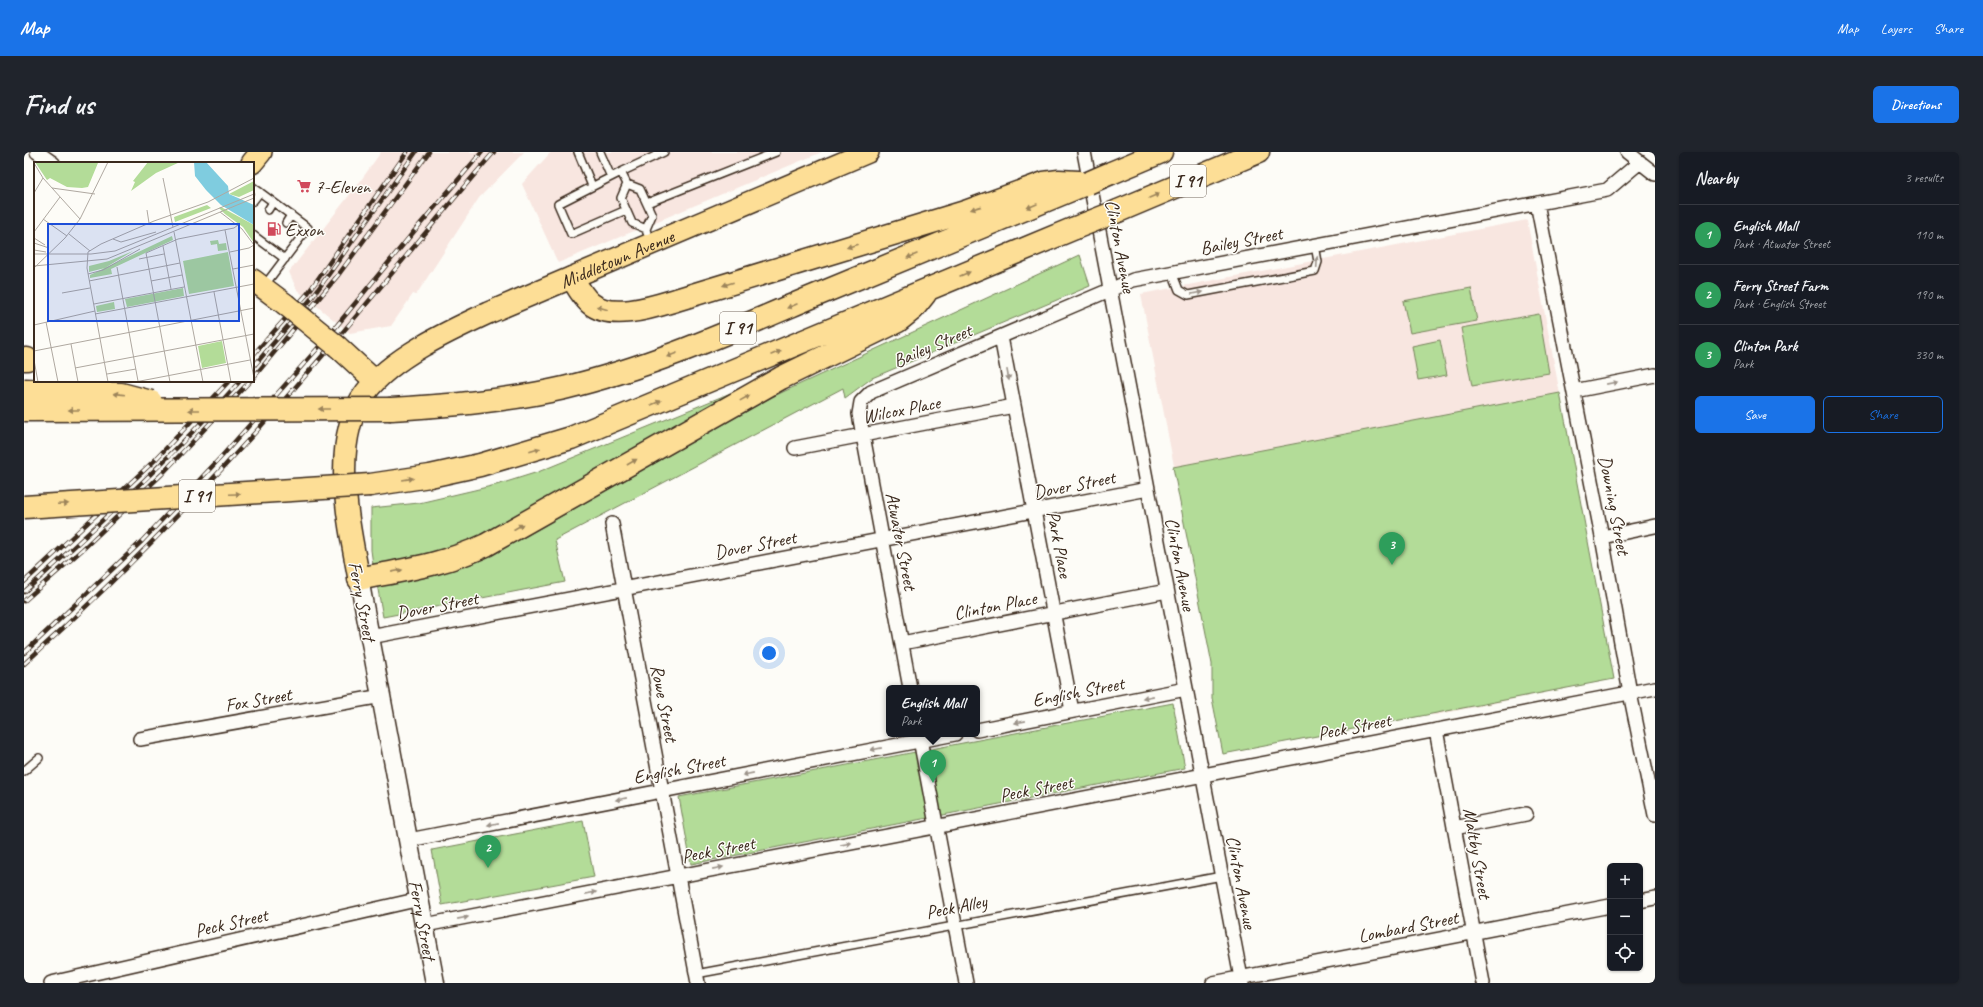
<!DOCTYPE html>
<html lang="en">
<head>
<meta charset="utf-8">
<style>
  body { margin:0; font-family:Caveat,sans-serif; background:#20242c; color:#f1f3f6 }
  .controls { position:absolute; right:12px; bottom:12px; display:grid; overflow:hidden; border-radius:6px; box-shadow:0 1px 3px #0004 }
  .controls button { width:36px; height:36px; display:grid; place-items:center; padding:0; border:0; border-bottom:1px solid #363941; background:#171b24; color:#f1f3f6; font:20px sans-serif }
  .you { position:absolute; left:745px; top:501px; width:14px; height:14px; margin:-10px; border:3px solid #fff; border-radius:50%; background:#1a73e8; box-shadow:0 0 0 6px #1a73e833 }
  .badge { display:grid; place-items:center; width:26px; height:26px; border-radius:50%; background:#1a73e8; color:#fff; font-size:13px; font-weight:700 }
  .pin { position:absolute; translate:-50% -33px; filter:drop-shadow(0 1px 2px #0008) }
  .pin::after { content:''; position:absolute; top:21px; width:14px; height:12px; background:inherit; clip-path:polygon(0 0,100% 0,50% 100%) }
  .popup { position:absolute; left:862px; top:533px; width:94px; height:52px; box-sizing:border-box; display:grid; place-content:center; border-radius:6px; background:#171b24; filter:drop-shadow(0 1px 3px #0005); font-size:13px; white-space:nowrap; color:#9ea1a6 }
  .popup b { font-size:15px; color:#f1f3f6 }
  .popup::after { content:''; position:absolute; left:50%; top:100%; margin-left:-8px; border:8px solid transparent; border-top-color:#171b24 }
  .list { margin:0; padding:0; list-style:none }
  h2 { display:flex; justify-content:space-between; align-items:center; height:52px; margin:0; padding:0 16px; font-size:17px }
  h2 small { font-size:13px; font-weight:400; color:#9ea1a6 }
  .list li { display:grid; grid-template-columns:26px 1fr auto; gap:12px; align-items:center; box-sizing:border-box; height:60px; padding:0 16px; border-top:1px solid #363941 }
  .list b { display:block; font-size:15px; white-space:nowrap }
  .list p { margin:0; font-size:13px; white-space:nowrap; color:#9ea1a6 }
  .list em { font-size:13px; font-style:normal; color:#9ea1a6 }
  .actions { display:flex; gap:8px; padding:12px 16px }
  .actions a { flex:1; padding:9px 0; border:1px solid #1a73e8; border-radius:6px; text-align:center; font-size:14px; color:#1a73e8 }
  .actions .main { background:#1a73e8; color:#fff }
  .icon { flex:none; width:22px; height:22px; fill:none; stroke:currentColor; stroke-width:2; stroke-linecap:round; stroke-linejoin:round }
  .map { position:relative; flex:none; width:1631px; height:831px; overflow:hidden; border-radius:6px }
  header { display:flex; align-items:center; gap:24px; box-sizing:border-box; height:56px; padding:0 20px; background:#1a73e8; color:#fff }
  header strong { font-size:19px }
  nav { display:flex; gap:22px; margin-inline-start:auto; font-size:14px }
  .intro { display:flex; align-items:center; justify-content:space-between; box-sizing:border-box; height:96px; padding:0 24px }
  h1 { margin:0; font-size:28px }
  .button { padding:10px 18px; border-radius:6px; background:#1a73e8; color:#fff; font-size:14px; font-weight:700 }
  main { display:flex; gap:24px; padding:0 24px }
  aside { flex:1; background:#171b24; border-radius:6px; box-shadow:0 1px 3px #0004 }
  .map>svg:first-child { display:block }
</style>
</head>
<body>
<header>
<strong>Map</strong>
<nav><a>Map</a><a>Layers</a><a>Share</a></nav>
</header>
<div class="intro"><h1>Find us</h1><a class="button">Directions</a></div>
<main>
<div class="map">
<svg width="1631" height="831" viewBox="0 0 1631 831">
  <rect width="100%" height="100%" fill="#fdfcf7"/>
  <filter id="ink" filterUnits="userSpaceOnUse"><feTurbulence type="fractalNoise" baseFrequency=".025" numOctaves="2"/><feDisplacementMap in="SourceGraphic" scale="8" xChannelSelector="R" yChannelSelector="G"/><feConvolveMatrix kernelMatrix="1 2 1 2 8 2 1 2 1" color-interpolation-filters="sRGB"/></filter>
  <g filter="url(#ink)">
    <path fill="#f8e6e0" d="M357,0h143l-45,46 -63,97 -3,-1 -22,32 -41,7 -53,-43 -8,-18 70,-89z
      M527,0h271l-264,111 -36,-79z
      M1503,68l87,459 -179,36h-7l-205,39 -11,-56v-34l-71,-370z"/>
    <path fill="#b3dc98" stroke="#77835b" d="M1056,103l10,31 -218,92 -27,20 -2,-10 -288,152 10,42 -182,35 -6,-33 105,-26 39,-19 251,-142z
      M1447,136l6,33 -67,12 -7,-32z
      M1515,162l10,59 -77,13 -11,-58z
      M1416,188l7,35 -29,5 -6,-34z
      M726,233l-292,164 -77,16h-8l-2,-15v-42l48,-5 81,-19 38,-12z
      M1536,241l54,286 -391,75 -11,-56v-34l-39,-197z
      M1149,551l12,65 -494,96 -12,-67z
      M559,669l11,56 -152,28 -10,-55z"/>
    <g fill="none" stroke-linecap="round" stroke-linejoin="round">
      <defs>
        <path id="lane" d="M554,0l14,34
          M576,0l11,25
          M597,20l-63,32 13,30 55,-24
          M603,32l-6,14 11,25 14,6 1,4
          M229,35l55,41 -44,58
          M229,49l7,-9
          M623,51l129,-51
          M244,58l5,-8
          M262,71l5,-8
          M622,77l6,-14 -12,-26 -13,-5 -6,-12 43,-20
          M229,83l32,24
          M1148,120l7,18 9,5 127,-24 3,-9 -3,-17
          M0,619l15,-13
          M672,822l526,-98"/>
        <path id="street" d="M13,0l16,11
          M1060,0l158,831
          M1603,0l28,22
          M1513,51l65,334 28,156 25,122
          M977,185l71,374
          M1550,239l81,-16
          M771,296l219,-42
          M588,372l86,459
          M1578,385l53,-11
          M346,485l778,-148
          M878,491l265,-52
          M886,536l-51,-274 2,-12 10,-10 262,-112 474,-90 33,-28
          M953,578l209,-41
          M1412,578l47,253
          M895,582l47,249
          M116,587l242,-43
          M1430,676l72,-14
          M385,688l546,-106
          M1616,749l15,-3
          M401,773l1230,-237
          M27,831l369,-84
          M1189,831l397,-77"/>
        <g id="secondary">
          <path id="s1" d="M335,427l76,404"/>
        </g>
        <g id="primary">
          <path d="M228,11l9,-11"/>
          <path d="M229,128l32,24"/>
          <path d="M314,195l37,34"/>
          <path id="s2" d="M335,427c-10,-55 -30,-139 7,-187 25,-34 83,-61 122,-79l380,-161"/>
        </g>
        <path id="highway" d="M1087,21l50,-21
          M1094,59l140,-59
          M548,126c5,8 10,18 18,25 21,18 63,4 86,-3l289,-88 79,-29 15,-2 20,1
          M0,207h3
          M367,257c58,-3 116,-8 173,-21 84,-20 163,-55 243,-89 94,-39 187,-77 281,-116
          M346,333l60,-9 50,-11 91,-27 504,-210
          M335,427c44,-9 87,-15 127,-34l295,-167 117,-57 15,-12 12,-15"/>
      </defs>
      <use href="#lane" stroke="#3b2a1e" stroke-width="10"/>
      <use href="#street" stroke="#3b2a1e" stroke-width="16"/>
      <use href="#secondary" stroke="#3b2a1e" stroke-width="21"/>
      <use href="#primary" stroke="#3b2a1e" stroke-width="24"/>
      <use href="#highway" stroke="#3b2a1e" stroke-width="25"/>
      <use href="#lane" stroke="#fdfcf7" stroke-width="7"/>
      <use href="#street" stroke="#fdfcf7" stroke-width="13"/>
      <use href="#secondary" stroke="#fdfcf7" stroke-width="18"/>
      <use href="#primary" stroke="#fdde96" stroke-width="21"/>
      <use href="#highway" stroke="#fdde96" stroke-width="22"/>
      <defs>
        <path id="rail" d="M229,203l55,-62 99,-141
          M229,215l58,-68 105,-147
          M229,226l86,-104 90,-122
          M0,430l131,-122 74,-79
          M0,440c75,-67 149,-136 216,-211
          M0,449l59,-52 79,-75 88,-93
          M0,501l118,-112 80,-85 103,-116 91,-111 66,-77
          M0,512c109,-98 211,-205 306,-317 55,-64 108,-131 164,-195"/>
      </defs>
      <use href="#rail" stroke="#3b2a1e" stroke-width="4.5"/>
      <use href="#rail" stroke="#fdfcf7" stroke-width="3" stroke-dasharray="9" stroke-linecap="butt"/>
      <defs>
        <path id="primary-bridge" d="M261,152l53,43"/>
        <path id="highway-bridge" d="M1064,31l23,-10
          M1051,76l43,-17
          M0,238l97,4 30,8
          M0,258l367,-1
          M0,355l346,-22"/>
      </defs>
      <use href="#primary-bridge" stroke="#3b2a1e" stroke-width="24" stroke-linecap="butt"/>
      <use href="#highway-bridge" stroke="#3b2a1e" stroke-width="25" stroke-linecap="butt"/>
      <use href="#primary-bridge" stroke="#fdde96" stroke-width="21"/>
      <use href="#highway-bridge" stroke="#fdde96" stroke-width="22"/>
    </g>
    <defs><path id="oneway-solid" d="M-6-.8H1V-3.2L6.5 0L1 3.2V.8H-6Z"/></defs>
    <g fill="#9c845a">
      <use href="#oneway-solid" transform="translate(1130 44) rotate(-23)"/>
      <use href="#oneway-solid" transform="translate(1008 54) rotate(157)"/>
      <use href="#oneway-solid" transform="translate(952 56) rotate(162)"/>
      <use href="#oneway-solid" transform="translate(828 94) rotate(163)"/>
      <use href="#oneway-solid" transform="translate(888 104) rotate(157)"/>
      <use href="#oneway-solid" transform="translate(941 122) rotate(-23)"/>
      <use href="#oneway-solid" transform="translate(704 132) rotate(163)"/>
      <use href="#oneway-solid" transform="translate(768 154) rotate(157)"/>
      <use href="#oneway-solid" transform="translate(578 156) rotate(-163)"/>
      <use href="#oneway-solid" transform="translate(752 201) rotate(-23)"/>
      <use href="#oneway-solid" transform="translate(648 203) rotate(159)"/>
      <use href="#oneway-solid" transform="translate(95 242) rotate(-173)"/>
      <use href="#oneway-solid" transform="translate(721 246) rotate(-29)"/>
      <use href="#oneway-solid" transform="translate(632 251) rotate(-23)"/>
      <use href="#oneway-solid" transform="translate(300 257) rotate(180)"/>
      <use href="#oneway-solid" transform="translate(50 258) rotate(180)"/>
      <use href="#oneway-solid" transform="translate(170 258) rotate(180)"/>
      <use href="#oneway-solid" transform="translate(511 298) rotate(-18)"/>
      <use href="#oneway-solid" transform="translate(608 310) rotate(-30)"/>
      <use href="#oneway-solid" transform="translate(384 327) rotate(-9)"/>
      <use href="#oneway-solid" transform="translate(211 342) rotate(-3)"/>
      <use href="#oneway-solid" transform="translate(39 352) rotate(-3)"/>
      <use href="#oneway-solid" transform="translate(494 375) rotate(-30)"/>
      <use href="#oneway-solid" transform="translate(373 419) rotate(-11)"/>
    </g>
    <g fill="#9c938a">
      <use href="#oneway-solid" transform="translate(1293 110) rotate(-87)"/>
      <use href="#oneway-solid" transform="translate(1173 141) rotate(-11)"/>
      <use href="#oneway-solid" transform="translate(984 223) rotate(79)"/>
      <use href="#oneway-solid" transform="translate(1588 231) rotate(-11)"/>
      <use href="#oneway-solid" transform="translate(1124 545) rotate(169)"/>
      <use href="#oneway-solid" transform="translate(996 570) rotate(169)"/>
      <use href="#oneway-solid" transform="translate(852 597) rotate(169)"/>
      <use href="#oneway-solid" transform="translate(724 622) rotate(169)"/>
      <use href="#oneway-solid" transform="translate(597 647) rotate(169)"/>
      <use href="#oneway-solid" transform="translate(469 672) rotate(169)"/>
      <use href="#oneway-solid" transform="translate(822 692) rotate(-11)"/>
      <use href="#oneway-solid" transform="translate(694 716) rotate(-11)"/>
      <use href="#oneway-solid" transform="translate(567 741) rotate(-11)"/>
      <use href="#oneway-solid" transform="translate(439 766) rotate(-11)"/>
    </g>
  </g>
  <defs>
    <symbol id="supermarket-bare" viewBox="-9 -9 18 18"><path d="M-6-5.5h2.5l.6 2H6L4.5 2H-2.5L-4.4-4H-6ZM-1.5 3.2a1.3 1.3 0 1 0 .1 0ZM3 3.2a1.3 1.3 0 1 0 .1 0Z" fill="#d1495b" stroke="#fdfcf7" stroke-width="2.5" paint-order="stroke"/></symbol>
    <symbol id="fuel-bare" viewBox="-9 -9 18 18"><path d="M-5.5-6h7V0h2V4h1.3V-2.5L3-4.5l.8-.8L6-3V5H2.5V1h-1V6h-7ZM-4.2-4.7v3.2H.2V-4.7Z" fill="#d1495b" stroke="#fdfcf7" stroke-width="2.5" paint-order="stroke"/></symbol>
  </defs>
  <g fill-rule="evenodd">
    <use href="#supermarket-bare" x="270" y="24" width="20" height="20"/>
    <use href="#fuel-bare" x="240" y="67" width="20" height="20"/>
  </g>
  <g text-anchor="middle" stroke-width="3" stroke-linejoin="round" paint-order="stroke">
    <g fill="#fdfcf7" stroke="#75695f" stroke-width="1">
      <rect x="1146" y="13" width="36" height="32" rx="3"/>
      <rect x="696" y="160" width="36" height="32" rx="3"/>
      <rect x="155" y="328" width="36" height="32" rx="3"/>
    </g>
    <g font-size="18" font-weight="bold" fill="#3b2a1e">
      <text x="1164" y="35">I 91</text>
      <text x="714" y="182">I 91</text>
      <text x="173" y="350">I 91</text>
    </g>
    <g font-size="19" fill="#3b2a1e" stroke="#fdfcf7" text-anchor="start">
      <text x="291" y="41">7-Eleven</text>
      <text x="261" y="84">Exxon</text>
    </g>
    <g font-size="19" fill="#3b2a1e" stroke="#fdfcf7">
      <text transform="translate(1217 88) rotate(-11)" y="7">Bailey Street</text>
      <text transform="translate(1097 94) rotate(79)" y="7">Clinton Avenue</text>
      <text dy="7" stroke="none"><textPath href="#s2" startOffset="479">Middletown Avenue</textPath></text>
      <text transform="translate(908 193) rotate(-23)" y="7">Bailey Street</text>
      <text transform="translate(877 257) rotate(-11)" y="7">Wilcox Place</text>
      <text transform="translate(1050 332) rotate(-11)" y="7">Dover Street</text>
      <text transform="translate(1591 353) rotate(79)" y="7">Downing Street</text>
      <text transform="translate(878 389) rotate(79)" y="7">Atwater Street</text>
      <text transform="translate(731 392) rotate(-11)" y="7">Dover Street</text>
      <text transform="translate(1036 392) rotate(79)" y="7">Park Place</text>
      <text transform="translate(1157 412) rotate(79)" y="7">Clinton Avenue</text>
      <text transform="translate(339 449) rotate(79)" y="7">Ferry Street</text>
      <text transform="translate(413 453) rotate(-11)" y="7">Dover Street</text>
      <text transform="translate(971 453) rotate(-11)" y="7">Clinton Place</text>
      <text transform="translate(1054 539) rotate(-11)" y="7">English Street</text>
      <text transform="translate(234 547) rotate(-10)" y="7">Fox Street</text>
      <text transform="translate(641 551) rotate(79)" y="7">Rowe Street</text>
      <text transform="translate(1330 574) rotate(-11)" y="7">Peck Street</text>
      <text transform="translate(655 616) rotate(-11)" y="7">English Street</text>
      <text transform="translate(1012 636) rotate(-11)" y="7">Peck Street</text>
      <text transform="translate(694 697) rotate(-11)" y="7">Peck Street</text>
      <text transform="translate(1454 701) rotate(80)" y="7">Maltby Street</text>
      <text transform="translate(1218 730) rotate(79)" y="7">Clinton Avenue</text>
      <text transform="translate(932 754) rotate(-11)" y="7">Peck Alley</text>
      <text dy="7" stroke="none"><textPath href="#s1" startOffset="347">Ferry Street</textPath></text>
      <text transform="translate(207 770) rotate(-13)" y="7">Peck Street</text>
      <text transform="translate(1384 774) rotate(-11)" y="7">Lombard Street</text>
    </g>
  </g>
  <g transform="translate(10 10)">
    <rect width="220" height="220" fill="#fdfcf7"/>
    <path d="M1,0h71l-8,1 -10,24 -6,1 -15,-1 -17,-9 -3,2zM114,0h32l-24,11 -25,18 4,-9 -2,-1zM220,19v9l-15,7 -10,-3zM173,43l4,3 -36,14 -1,-5zM187,45l33,18v18l-11,-16 -18,-13 -6,-6zM138,74l1,4 -62,29 1,5 -22,4v-3zM184,78l1,4 7,-1 1,7 -9,1 -1,-7 -6,1 -1,-4zM99,89l-28,17 -16,4v-6l20,-5zM194,90l6,34 -45,8 -6,-33zM149,126l1,8 -57,11 -2,-8zM80,140l1,7 -18,3 -1,-6zM188,179l4,22 -24,5 -4,-22z" fill="#b3dc98"/>
    <path d="M160,0h12l22,24 1,8 25,11v20l-33,-20 -15,-15 -11,-14z" fill="#7fccdf"/>
    <path fill="none" stroke="#afa8a0" stroke-width="1" d="M0,1l9,15 37,41M129,16l10,49M18,26l43,6M0,31l9,-15M113,48l2,13M186,50l22,17 12,16M9,57l24,17M191,68l29,148M0,70l26,-35M140,70l29,150M35,72l21,17M0,76l11,7M79,77l8,3 35,-10M0,81l15,5M129,84l8,43M0,88l12,2M196,90l19,-4 5,-3M0,92h57l24,-3 139,-57M105,97l25,-5M0,104l73,-7 147,-61M83,105l21,114M0,106l31,-30 15,-19 28,-57M199,107l21,-4M54,112l15,-4 37,-21M55,119l91,-18M117,119l31,-6M180,130l17,90M28,131l28,-5M60,142l90,-17M61,152l159,-30M12,160l12,60M0,163l61,-14M37,182l7,38M0,189l220,-43M0,198l4,22M41,206l179,-34M73,212l29,-5M74,220l-21,-114 1,-16 13,-8 53,-23 54,-19 46,-24M101,220l115,-22M136,220l-24,-129 32,-14 56,-11 4,-3"/>
    <path fill="#1d4ed8" fill-opacity="0.15" stroke="#1d4ed8" stroke-width="2" d="M14,62h191v97h-191z"/>
    <rect width="220" height="220" fill="none" stroke="#3b2a1e" stroke-width="2"/>
  </g>
</svg>
<div class="controls">
<button>+</button>
<button>−</button>
<button><svg class="icon" aria-label="locate" viewBox="0 0 24 24"><circle cx="12" cy="12" r="6"/><path d="M12 2v4M12 18v4M2 12h4M18 12h4"/></svg></button>
</div>
<div class="you"></div>
<div class="pin badge" style="left:909px;top:631px;background:#2e9e5b">1</div>
<div class="popup"><b>English Mall</b>Park</div>
<div class="pin badge" style="left:464px;top:716px;background:#2e9e5b">2</div>
<div class="pin badge" style="left:1368px;top:413px;background:#2e9e5b">3</div>
</div>
<aside>
<h2>Nearby<small>3 results</small></h2>
<ul class="list">
<li><span class="badge" style="background:#2e9e5b">1</span><div><b>English Mall</b><p>Park · Atwater Street</p></div><em>110 m</em></li>
<li><span class="badge" style="background:#2e9e5b">2</span><div><b>Ferry Street Farm</b><p>Park · English Street</p></div><em>190 m</em></li>
<li><span class="badge" style="background:#2e9e5b">3</span><div><b>Clinton Park</b><p>Park</p></div><em>330 m</em></li>
</ul>
<div class="actions"><a class="main">Save</a><a>Share</a></div>
</aside>
</main>
</body>
</html>
